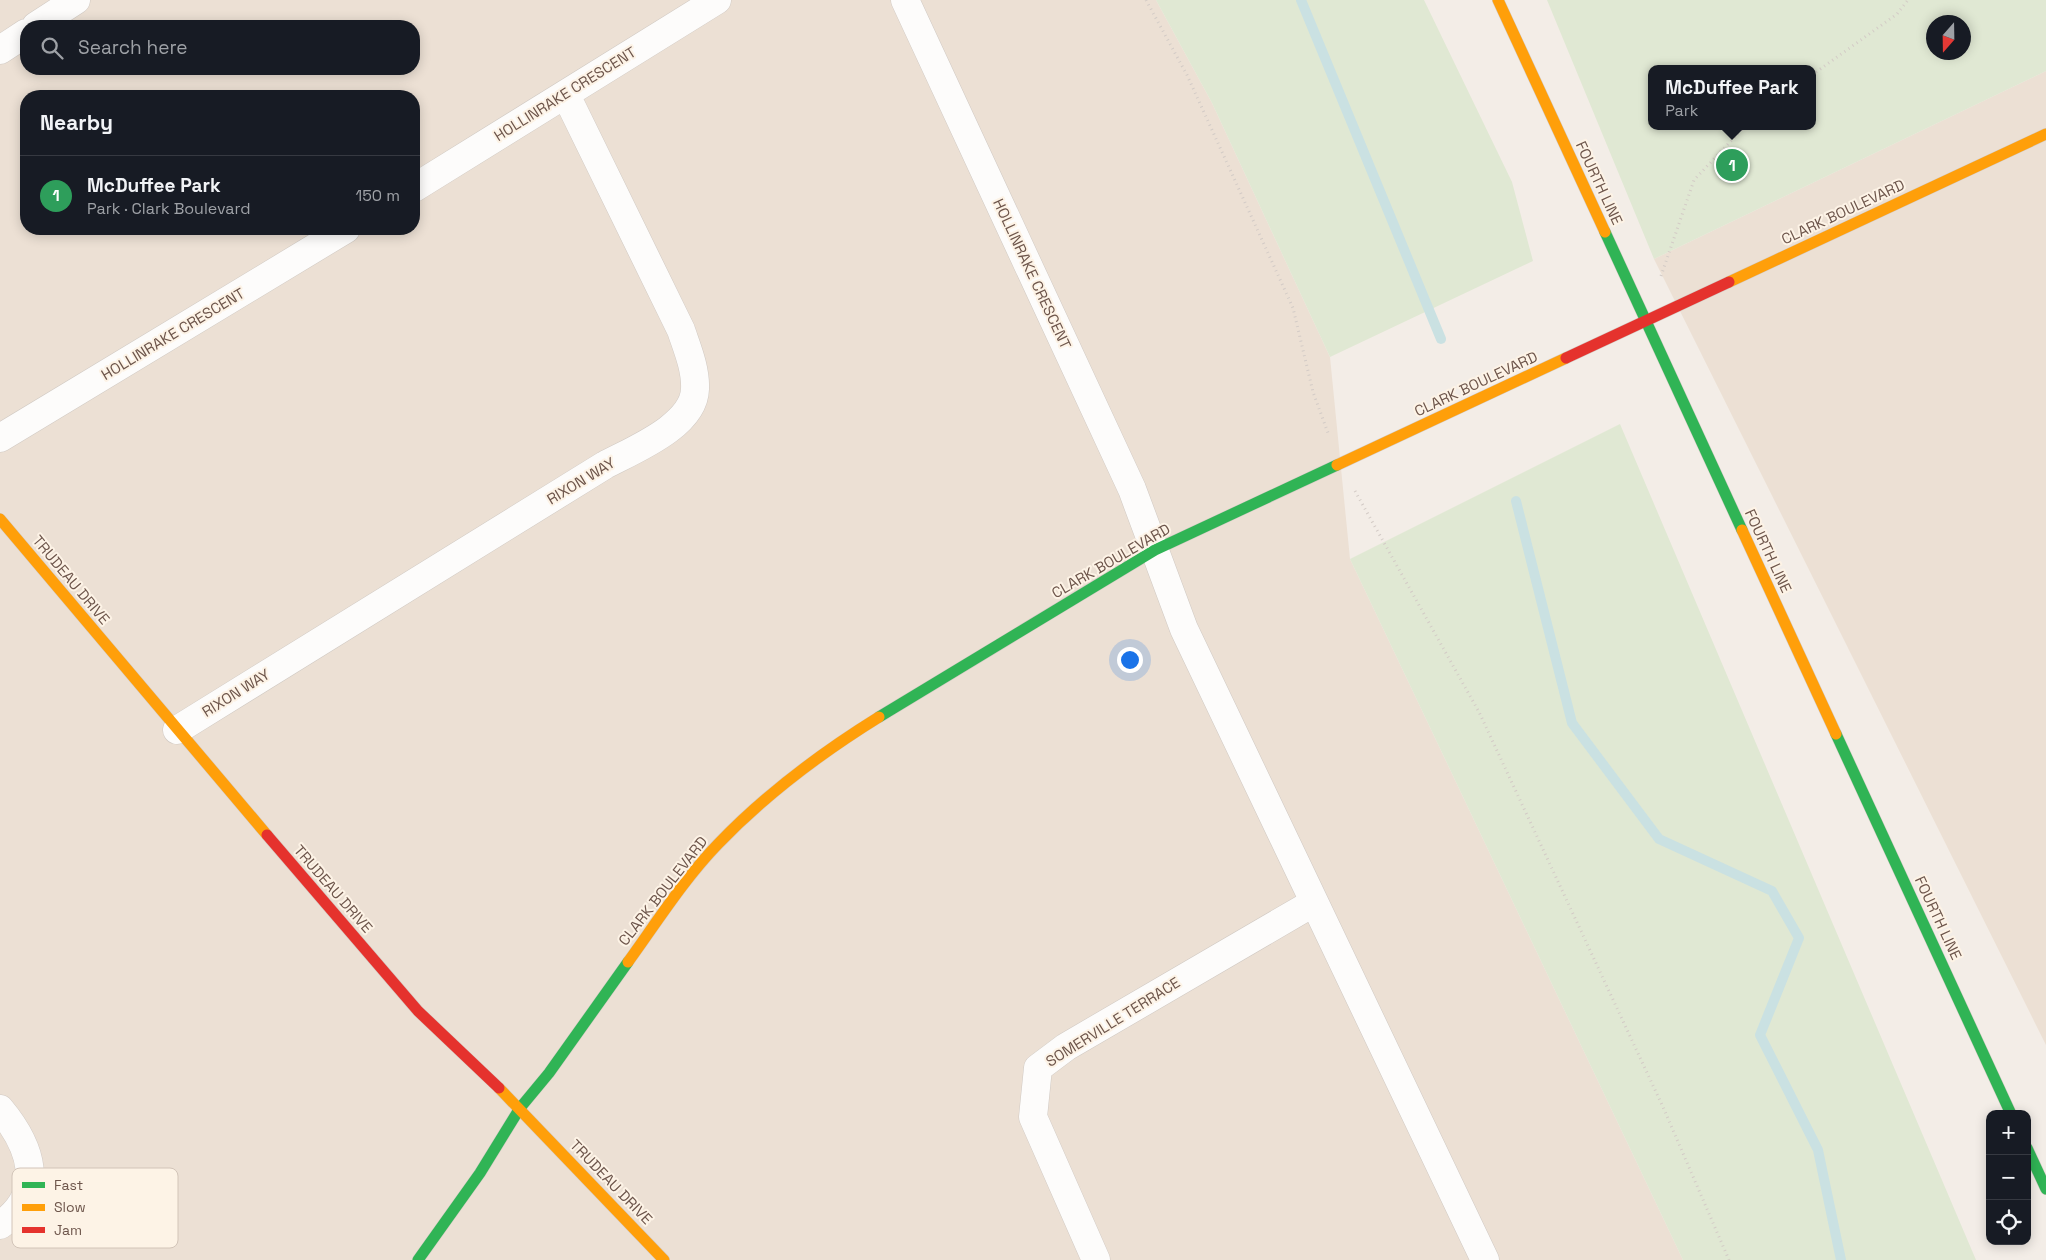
<!DOCTYPE html>
<html lang="en">
<head>
<meta charset="utf-8">
<style>
  body { margin:0; font-family:"Space Grotesk",sans-serif; background:#20242c; color:#f1f3f6 }
  .controls { position:absolute; right:15px; bottom:15px; display:grid; overflow:hidden; border-radius:10px; box-shadow:0 2px 12px #0003 }
  .controls button { width:45px; height:45px; display:grid; place-items:center; padding:0; border:0; border-bottom:1px solid #363941; background:#171b24; color:#f1f3f6; font:25px sans-serif }
  .compass { position:absolute; left:1926px; top:15px; width:45px; height:45px; border-radius:50%; background:#171b24; box-shadow:0 2px 12px #0003; rotate:200deg }
  .you { position:absolute; left:1129px; top:659px; width:18px; height:18px; margin:-12px; border:4px solid #fff; border-radius:50%; background:#1a73e8; box-shadow:0 0 0 8px #1a73e833 }
  .badge { display:grid; place-items:center; width:32px; height:32px; border-radius:50%; background:#8c9099; color:#fff; font-size:16px; font-weight:700 }
  .pin { position:absolute; translate:-50% -50%; border:2px solid #fff; box-shadow:0 1px 5px #0006 }
  .popup { position:absolute; left:1648px; top:65px; width:168px; height:65px; box-sizing:border-box; display:grid; place-content:center; border-radius:10px; background:#171b24; filter:drop-shadow(0 1px 4px #0005); font-size:16px; white-space:nowrap; color:#9ea1a6 }
  .popup b { font-size:19px; color:#f1f3f6 }
  .popup::after { content:''; position:absolute; left:50%; top:100%; margin-left:-10px; border:10px solid transparent; border-top-color:#171b24 }
  .list { margin:0; padding:0; list-style:none }
  h2 { display:flex; justify-content:space-between; align-items:center; height:65px; margin:0; padding:0 20px; font-size:21px }
  h2 small { font-size:16px; font-weight:400; color:#9ea1a6 }
  .list li { display:grid; grid-template-columns:32px 1fr auto; gap:15px; align-items:center; box-sizing:border-box; height:80px; padding:0 20px; border-top:1px solid #363941 }
  .list b { display:block; font-size:19px; white-space:nowrap }
  .list p { margin:0; font-size:16px; white-space:nowrap; color:#9ea1a6 }
  .list em { font-size:16px; font-style:normal; color:#9ea1a6 }
  .icon { flex:none; width:28px; height:28px; fill:none; stroke:currentColor; stroke-width:2; stroke-linecap:round; stroke-linejoin:round }
  .map { position:relative; flex:none; width:2046px; height:1260px; overflow:hidden }
  .search { position:absolute; background:#171b24; box-shadow:0 2px 12px #0003; left:20px; top:20px; width:400px; height:55px; display:flex; align-items:center; gap:12px; box-sizing:border-box; padding:0 18px; border-radius:20px; color:#9ea1a6; font-size:19px }
  .panel { position:absolute; background:#171b24; box-shadow:0 2px 12px #0003; left:20px; top:90px; width:400px; height:145px; border-radius:20px }
  .map>svg:first-child { display:block }
</style>
</head>
<body>
<div class="map">
<svg width="2046" height="1260" viewBox="0 0 2046 1260">
  <rect width="100%" height="100%" fill="#f3ede7"/>
  <path fill="#ece0d4" fill-rule="evenodd" d="M0,0h1156l56,103 118,254 20,202 333,701h-1683zM26,26h388v43h-388zM26,96h388v133h-388z
    M2046,71v974l-392,-786z"/>
  <path fill="#e0e8d3" fill-rule="evenodd" d="M1156,0h268l88,182 21,79 -203,96 -118,-254z
    M1547,0h499v71l-392,188zM1934,22h30v30h-30zM1652,69h160v57h-160z
    M1620,424l356,836h-293l-333,-701z"/>
  <g fill="none" stroke-linecap="round" stroke-linejoin="round">
    <path stroke="#cae1e2" stroke-width="10" d="M1301,0l140,339
      M1516,501l56,222 87,116 113,52 27,47 -39,97 58,115 23,110"/>
    <defs>
      <path id="street" d="M905,0l227,489 52,140 301,631
        M36,26l40,-26
        M0,50l26,-17
        M414,188l303,-188
        M0,438l346,-209
        M177,730l428,-265c28,-15 89,-39 90,-76 1,-20 -8,-41 -14,-59l-115,-235
        M0,1109c31,37 48,84 0,116
        M1096,1260l-63,-143 5,-49 28,-21 247,-144"/>
      <path id="fast" d="M1605,232l137,298
        M879,717l276,-167 182,-85
        M1836,734l175,380
        M2027,1148l19,41
        M418,1260l62,-87 40,-65 29,-35 79,-111"/>
      <path id="slow" d="M1498,0l107,232
        M1729,282l317,-148
        M1337,465l229,-107
        M0,519l267,316
        M1742,530l94,204
        M628,962c29,-40 56,-83 90,-118 48,-50 103,-91 161,-127
        M499,1088l165,172"/>
      <path id="jam" d="M1566,358l163,-76
        M267,835l151,176 81,77"/>
    </defs>
    <use href="#street" stroke="#d0c9c3" stroke-width="29"/>
    <use href="#fast" stroke="#d2cac4" stroke-width="12"/>
    <use href="#slow" stroke="#d2cac4" stroke-width="12"/>
    <use href="#jam" stroke="#d2cac4" stroke-width="12"/>
    <path stroke="#d3cbc6" stroke-width="3" stroke-dasharray="1 4" stroke-linecap="butt" d="M1146,0l41,75 106,233 20,84 15,41
      M1812,75l85,-61 11,-14
      M1661,276l33,-96 51,-54
      M1355,491l124,221 184,395 66,153"/>
    <use href="#street" stroke="#fdfcfb" stroke-width="28"/>
    <use href="#fast" stroke="#30b455" stroke-width="11"/>
    <use href="#slow" stroke="#ff9f0a" stroke-width="11"/>
    <use href="#jam" stroke="#e5322d" stroke-width="11"/>
  </g>
  <g text-anchor="middle" stroke-width="4" stroke-linejoin="round" paint-order="stroke">
    <g font-size="15" fill="#6d554b" stroke="#fdf3e6">
      <text transform="translate(565 94) rotate(-32)" y="5">HOLLINRAKE CRESCENT</text>
      <text transform="translate(1599 183) rotate(65)" y="5">FOURTH LINE</text>
      <text transform="translate(1843 212) rotate(-25)" y="5">CLARK BOULEVARD</text>
      <text transform="translate(1032 274) rotate(65)" y="5">HOLLINRAKE CRESCENT</text>
      <text transform="translate(173 334) rotate(-31)" y="5">HOLLINRAKE CRESCENT</text>
      <text transform="translate(1476 384) rotate(-25)" y="5">CLARK BOULEVARD</text>
      <text transform="translate(581 481) rotate(-31)" y="5">RIXON WAY</text>
      <text transform="translate(1768 551) rotate(65)" y="5">FOURTH LINE</text>
      <text transform="translate(1111 561) rotate(-30)" y="5">CLARK BOULEVARD</text>
      <text transform="translate(71 580) rotate(50)" y="5">TRUDEAU DRIVE</text>
      <text transform="translate(236 693) rotate(-32)" y="5">RIXON WAY</text>
      <text transform="translate(333 889) rotate(49)" y="5">TRUDEAU DRIVE</text>
      <text transform="translate(663 891) rotate(-52)" y="5">CLARK BOULEVARD</text>
      <text transform="translate(1938 918) rotate(65)" y="5">FOURTH LINE</text>
      <text transform="translate(1113 1022) rotate(-32)" y="5">SOMERVILLE TERRACE</text>
      <text transform="translate(611 1182) rotate(46)" y="5">TRUDEAU DRIVE</text>
    </g>
  </g>
  <rect x="12" y="1168" width="166" height="80" rx="8" fill="#fdf3e6" stroke="#d2c4b8" stroke-width="1"/>
  <rect x="22" y="1182" width="23" height="6" fill="#30b455"/>
  <rect x="22" y="1204" width="23" height="7" fill="#ff9f0a"/>
  <rect x="22" y="1227" width="23" height="6" fill="#e5322d"/>
  <g font-size="14" fill="#6d554b">
    <text x="54" y="1190">Fast</text>
    <text x="54" y="1212">Slow</text>
    <text x="54" y="1235">Jam</text>
  </g>
</svg>
<div class="controls">
<button>+</button>
<button>−</button>
<button><svg class="icon" aria-label="locate" viewBox="0 0 24 24"><circle cx="12" cy="12" r="6"/><path d="M12 2v4M12 18v4M2 12h4M18 12h4"/></svg></button>
</div>
<svg class="compass" viewBox="-18 -18 36 36"><path d="M0-13l5 13h-10z" fill="#e53935"/><path d="M0 13l5-13h-10z" fill="#9ea1a6"/></svg>
<div class="you"></div>
<div class="pin badge" style="left:1732px;top:165px;background:#2e9e5b">1</div>
<div class="popup"><b>McDuffee Park</b>Park</div>
<div class="search"><svg class="icon" aria-label="search" viewBox="0 0 24 24"><circle cx="10" cy="10" r="6"/><path d="M15 15l6 6"/></svg>Search here</div>
<section class="panel">
<h2>Nearby<small></small></h2>
<ul class="list">
<li><span class="badge" style="background:#2e9e5b">1</span><div><b>McDuffee Park</b><p>Park · Clark Boulevard</p></div><em>150 m</em></li>
</ul>
</section>
</div>
</body>
</html>
